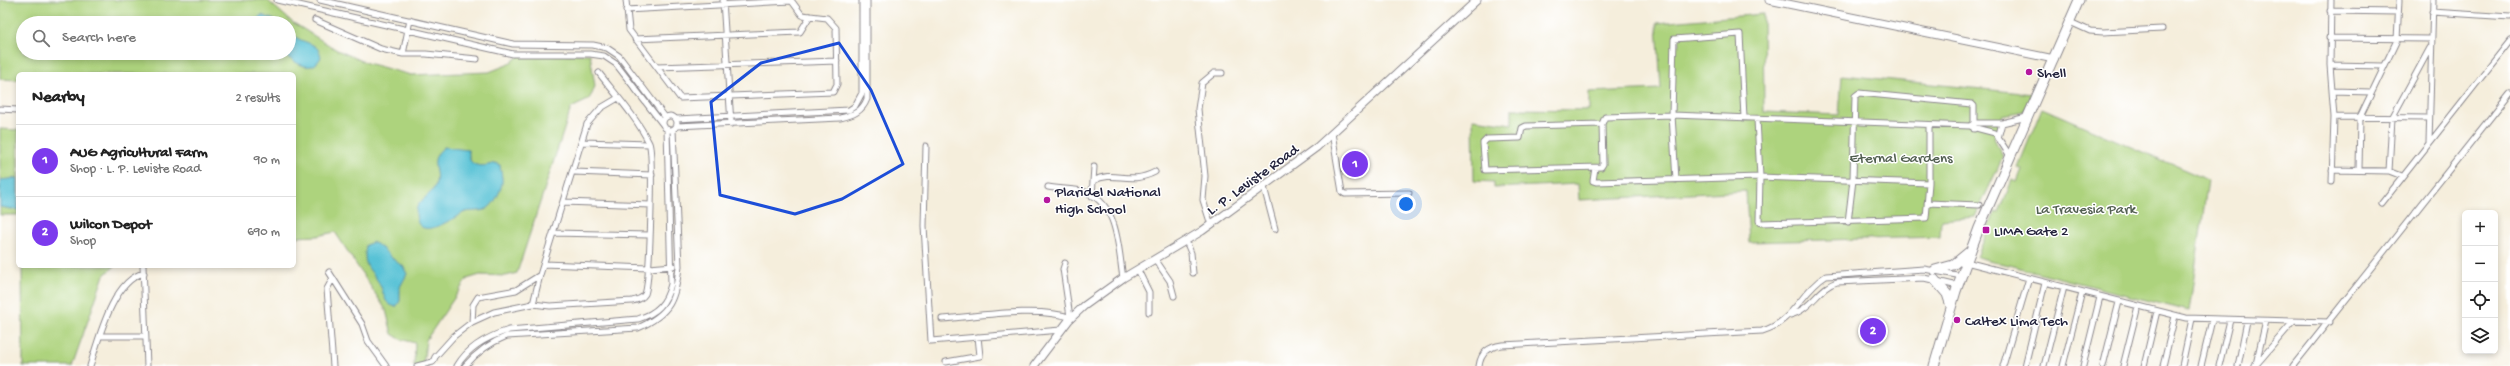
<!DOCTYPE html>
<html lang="en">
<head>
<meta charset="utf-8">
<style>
  body { margin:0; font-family:"Gochi Hand",sans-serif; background:#f6f6f6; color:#222 }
  .controls { position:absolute; right:12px; bottom:12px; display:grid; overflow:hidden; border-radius:6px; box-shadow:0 2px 6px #0003 }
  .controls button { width:36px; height:36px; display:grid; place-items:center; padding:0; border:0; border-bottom:1px solid #e0e0e0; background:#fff; color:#222; font:20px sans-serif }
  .you { position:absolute; left:1406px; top:204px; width:14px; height:14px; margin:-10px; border:3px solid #fff; border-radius:50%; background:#1a73e8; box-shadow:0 0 0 6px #1a73e833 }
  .badge { display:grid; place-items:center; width:26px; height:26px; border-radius:50%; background:#7c3aed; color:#fff; font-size:13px; font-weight:700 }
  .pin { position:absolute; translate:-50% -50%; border:2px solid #fff; box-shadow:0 1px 4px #0006 }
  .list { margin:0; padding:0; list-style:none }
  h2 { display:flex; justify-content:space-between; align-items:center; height:52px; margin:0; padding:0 16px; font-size:17px }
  h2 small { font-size:13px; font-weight:400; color:#767676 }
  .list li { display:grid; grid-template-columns:26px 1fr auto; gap:12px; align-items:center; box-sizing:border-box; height:72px; padding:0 16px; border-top:1px solid #e0e0e0 }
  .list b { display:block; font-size:15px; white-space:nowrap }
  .list p { margin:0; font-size:13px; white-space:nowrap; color:#767676 }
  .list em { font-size:13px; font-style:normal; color:#767676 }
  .icon { flex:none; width:22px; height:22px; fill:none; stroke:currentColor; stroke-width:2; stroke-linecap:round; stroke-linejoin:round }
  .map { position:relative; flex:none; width:2510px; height:366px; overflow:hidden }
  .search { position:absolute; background:#fff; box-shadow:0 2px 6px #0003; left:16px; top:16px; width:280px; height:44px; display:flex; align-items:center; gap:10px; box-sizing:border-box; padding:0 14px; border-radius:22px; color:#767676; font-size:15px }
  .panel { position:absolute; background:#fff; box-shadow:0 2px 6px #0003; left:16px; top:72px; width:280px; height:196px; border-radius:6px }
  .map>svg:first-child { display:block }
</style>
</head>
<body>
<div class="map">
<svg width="2510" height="366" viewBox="0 0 2510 366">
  <rect width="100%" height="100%" fill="#fff"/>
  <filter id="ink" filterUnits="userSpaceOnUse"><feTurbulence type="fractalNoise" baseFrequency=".025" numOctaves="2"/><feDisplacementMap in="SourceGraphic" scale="8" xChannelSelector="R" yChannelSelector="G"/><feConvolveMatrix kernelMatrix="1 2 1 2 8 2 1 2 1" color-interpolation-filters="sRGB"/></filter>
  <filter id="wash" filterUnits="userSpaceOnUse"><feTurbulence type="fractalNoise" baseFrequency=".012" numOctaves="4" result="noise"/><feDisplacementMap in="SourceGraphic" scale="16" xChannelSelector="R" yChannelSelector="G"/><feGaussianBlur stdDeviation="0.9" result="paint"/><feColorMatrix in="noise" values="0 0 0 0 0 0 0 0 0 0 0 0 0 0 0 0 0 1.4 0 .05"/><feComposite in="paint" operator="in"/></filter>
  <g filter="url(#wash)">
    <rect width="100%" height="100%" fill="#f5eedc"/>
    <path fill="#add37d" stroke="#687a5c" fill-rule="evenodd" d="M0,0h267l25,22 45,28 30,13 44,12 78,-3 18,-7 15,-11h68l5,32 -3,8 -4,6 -17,8 -54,165 -11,3 -26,-1 -13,4 -41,61 -3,26h-9l1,-23 -15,-4 -8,-5 -6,-24 -51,-78 -18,4 -23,1v-163h-276v6l-18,-1zM23,23h266v30h-266z
      M1763,14l1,98 75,3 3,-40 190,19 -8,17 -21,4 -9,23 9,19 -28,60 -34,3 -1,17 -191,5 -3,-51 -167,9 -1,-16 -84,4v-6l-20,-1 -1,-62 39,5v-15l77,1v-18l72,-3 -4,-66z
      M2042,108l166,72 -19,131 -212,-54 18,-45 4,1 13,-33 5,2 5,-13 -4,-2z
      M0,129l18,1v85h-18z
      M22,266h93l-11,9 -32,91h-49z"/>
    <path fill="#59c2d6" stroke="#3e7288" d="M261,15l3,1 18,7h-28z
      M289,28c2,3 5,8 8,10 10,6 22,5 24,19 -10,20 -27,3 -41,-4h9z
      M444,147l24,3c1,2 1,4 1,7 3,12 18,9 26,6l5,2c0,5 3,12 2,18 -1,8 -9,25 -18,27 -6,2 -15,0 -21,3 -12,6 -47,32 -47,-1 0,-11 15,-16 19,-26 6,-17 -9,-24 9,-39z
      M18,178v32l-18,-3v-27z
      M373,242c12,6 18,18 30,24l4,8 -7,13v14l-4,6c-13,-3 -11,-12 -16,-22 -9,-18 -18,-15 -14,-40z"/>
  </g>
  <g filter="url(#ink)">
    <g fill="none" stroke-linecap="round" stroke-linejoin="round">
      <defs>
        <path id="street" d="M277,0l236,54h77l14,2 12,8 48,62
          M320,0l193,44 80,1 14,3 12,8 46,61
          M626,0l3,30 51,68 153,-6 4,-8 -1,-56 -9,-10 -25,-3 -11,-15
          M723,0l8,124
          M2331,0l-1,65 4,52 -2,65
          M626,10l165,-9
          M2330,11l68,1
          M2432,12l78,5
          M315,20l66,29 22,5h23l51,5
          M2070,22l20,9 13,1 59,-3
          M2329,38l102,1
          M635,39l165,-7 10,-16
          M403,54l7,-34
          M2330,65l53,1
          M657,67l180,-6
          M2332,91l39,1
          M0,109l18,1
          M663 123a7 7 0 1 1 14 0a7 7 0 1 1-14 0Z
          M2334,117l95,1
          M677,119l172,-9 6,-4 7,-13v-93
          M1757,119l3,58 -1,44 2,2 165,-5 3,-35v-58
          M1602,124l-76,2 -4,2 -2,10 -33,1 -4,4 2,27 116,-3 2,-3 -1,-40 3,-7 67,-2 298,11 5,-3h27l25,-6
          M677,126l163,-8c13,-3 22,-6 27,-19v-99
          M1972,127l23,6 15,23
          M1332,133l10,59 3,2 64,-1
          M1998,138l4,-15
          M583,142l66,2
          M2429,142l4,-142
          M926,146l-2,80 7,115 130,-11
          M1595,168l-2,13 3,1 164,-5 169,6
          M2359,169l1,-52 37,-77 2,-40
          M2332,170l57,1 13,5
          M2389,171l3,-53 38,-70
          M574,172l78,3
          M1676,180l-4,-65 2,-76 66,-5 4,84
          M1093,181c22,-12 35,5 62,-9
          M1048,187c11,2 23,2 34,4 37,10 36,57 41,87
          M1264,187l11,42
          M1092,196l2,-29
          M563,202l88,3
          M1927,203l52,2
          M2382,203l128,-162
          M1848,222l5,-42 2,-84 4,-3 113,11 2,2v23
          M1211,225l-8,-25 2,-24 -7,-67 4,-26 12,-10h8
          M553,233l96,2
          M1186,241l5,12 2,20
          M1155,259l15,22 4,15
          M1966,262l220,56 144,4
          M1065,263l-2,6 7,48
          M544,264l105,4 24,-2
          M143,266l4,100
          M1138,270l11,22v20
          M329,272l33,52 6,17 18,25
          M533,304l7,-29 47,-151 14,-16 17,-10
          M1790,315c21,-5 29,-28 47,-33l87,-4 34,8
          M942,319c37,-3 96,-13 130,-1
          M472,322l1,-17 5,-8 38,-7 24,-15
          M100,336h45
          M946,362l34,-6 -2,-19
          M2256,364l10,-43
          M90,366c9,-28 23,-86 54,-93
          M333,366l-6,-77 6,-11
          M417,366l16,-4 2,-5 19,-21 18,-14 22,-10 39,-8 17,2 82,-5c5,-1 10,-2 13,-7 5,-12 9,-140 4,-151 -12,-25 -33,-48 -50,-70
          M457,366c11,-19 32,-30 52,-36l129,-11c19,-6 28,-15 33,-35l-4,-155
          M465,366c12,-14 24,-23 42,-30l131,-8c32,-14 38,-29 41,-62l-6,-136
          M1479,366c2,-14 10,-19 23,-21l260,-14c31,-8 39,-40 64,-55l98,-7 38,7
          M2003,366l26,-88
          M2025,366l20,-83
          M2044,366l20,-79
          M2063,366l19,-74
          M2083,366l17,-69
          M2103,366l16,-64
          M2123,366l15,-60
          M2144,366l13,-55
          M2163,366l12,-50
          M2182,366l10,-47
          M2201,366l11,-46
          M2219,366l11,-46
          M2238,366l9,-45
          M2255,366l38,-44
          M2293,366l217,-273"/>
        <path id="secondary" d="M1769,0l285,59
          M1034,366l35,-46 15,-14 39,-28 79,-47 115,-84 160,-147"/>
        <path id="highway" d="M1935,270l18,-5 17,-14
          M1934,279l13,15 4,12
          M1934,366l22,-75 23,-63 100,-228"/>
      </defs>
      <use href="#street" stroke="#8c888c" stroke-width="7"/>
      <use href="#secondary" stroke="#8c888c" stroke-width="9"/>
      <use href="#highway" stroke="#8c888c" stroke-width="11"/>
      <use href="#street" stroke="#fff" stroke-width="5"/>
      <use href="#secondary" stroke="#fff" stroke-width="7"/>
      <use href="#highway" stroke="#fff" stroke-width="9"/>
    </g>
  </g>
  <path fill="none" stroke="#1d4ed8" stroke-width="3" stroke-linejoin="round" d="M839,43l32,47 32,74 -61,35 -47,15 -75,-19 -9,-93 50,-39z"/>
  <g fill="#b5179e" stroke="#fff" stroke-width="1.5">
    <circle cx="2029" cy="72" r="4"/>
    <circle cx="1047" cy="200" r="4"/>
    <rect x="1982" y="226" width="8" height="8" rx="2"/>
    <circle cx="1957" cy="320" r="4"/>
  </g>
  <g text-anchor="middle" stroke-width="3" stroke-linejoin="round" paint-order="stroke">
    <g font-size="15" fill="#22223b" stroke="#fff" text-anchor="start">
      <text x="2037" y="77">Shell</text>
      <text x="1055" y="196">Plaridel National<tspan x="1055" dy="17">High School</tspan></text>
      <text x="1994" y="235">LIMA Gate 2</text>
      <text x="1965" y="325">Caltex Lima Tech</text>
    </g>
    <g font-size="15" fill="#536052" stroke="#fff">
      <text x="1901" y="162">Eternal Gardens</text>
      <text x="2086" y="213">La Travesia Park</text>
    </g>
    <g font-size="15" fill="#22223b" stroke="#fff">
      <text transform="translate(1252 179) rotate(-36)" y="5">L. P. Leviste Road</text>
    </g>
  </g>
</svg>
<div class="controls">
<button>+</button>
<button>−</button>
<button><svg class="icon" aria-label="locate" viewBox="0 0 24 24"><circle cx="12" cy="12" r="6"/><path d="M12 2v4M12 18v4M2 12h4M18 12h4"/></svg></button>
<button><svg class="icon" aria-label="layers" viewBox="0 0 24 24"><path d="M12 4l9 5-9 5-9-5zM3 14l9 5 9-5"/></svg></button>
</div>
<div class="you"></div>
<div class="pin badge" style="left:1355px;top:164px">1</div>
<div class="pin badge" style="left:1873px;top:331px">2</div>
<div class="search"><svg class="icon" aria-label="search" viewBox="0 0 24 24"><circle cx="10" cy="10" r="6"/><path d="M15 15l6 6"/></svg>Search here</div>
<section class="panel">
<h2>Nearby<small>2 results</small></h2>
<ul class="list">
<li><span class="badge">1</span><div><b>AUG Agricultural Farm</b><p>Shop · L. P. Leviste Road</p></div><em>90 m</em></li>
<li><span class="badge">2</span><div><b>Wilcon Depot</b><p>Shop</p></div><em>690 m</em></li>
</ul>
</section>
</div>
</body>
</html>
